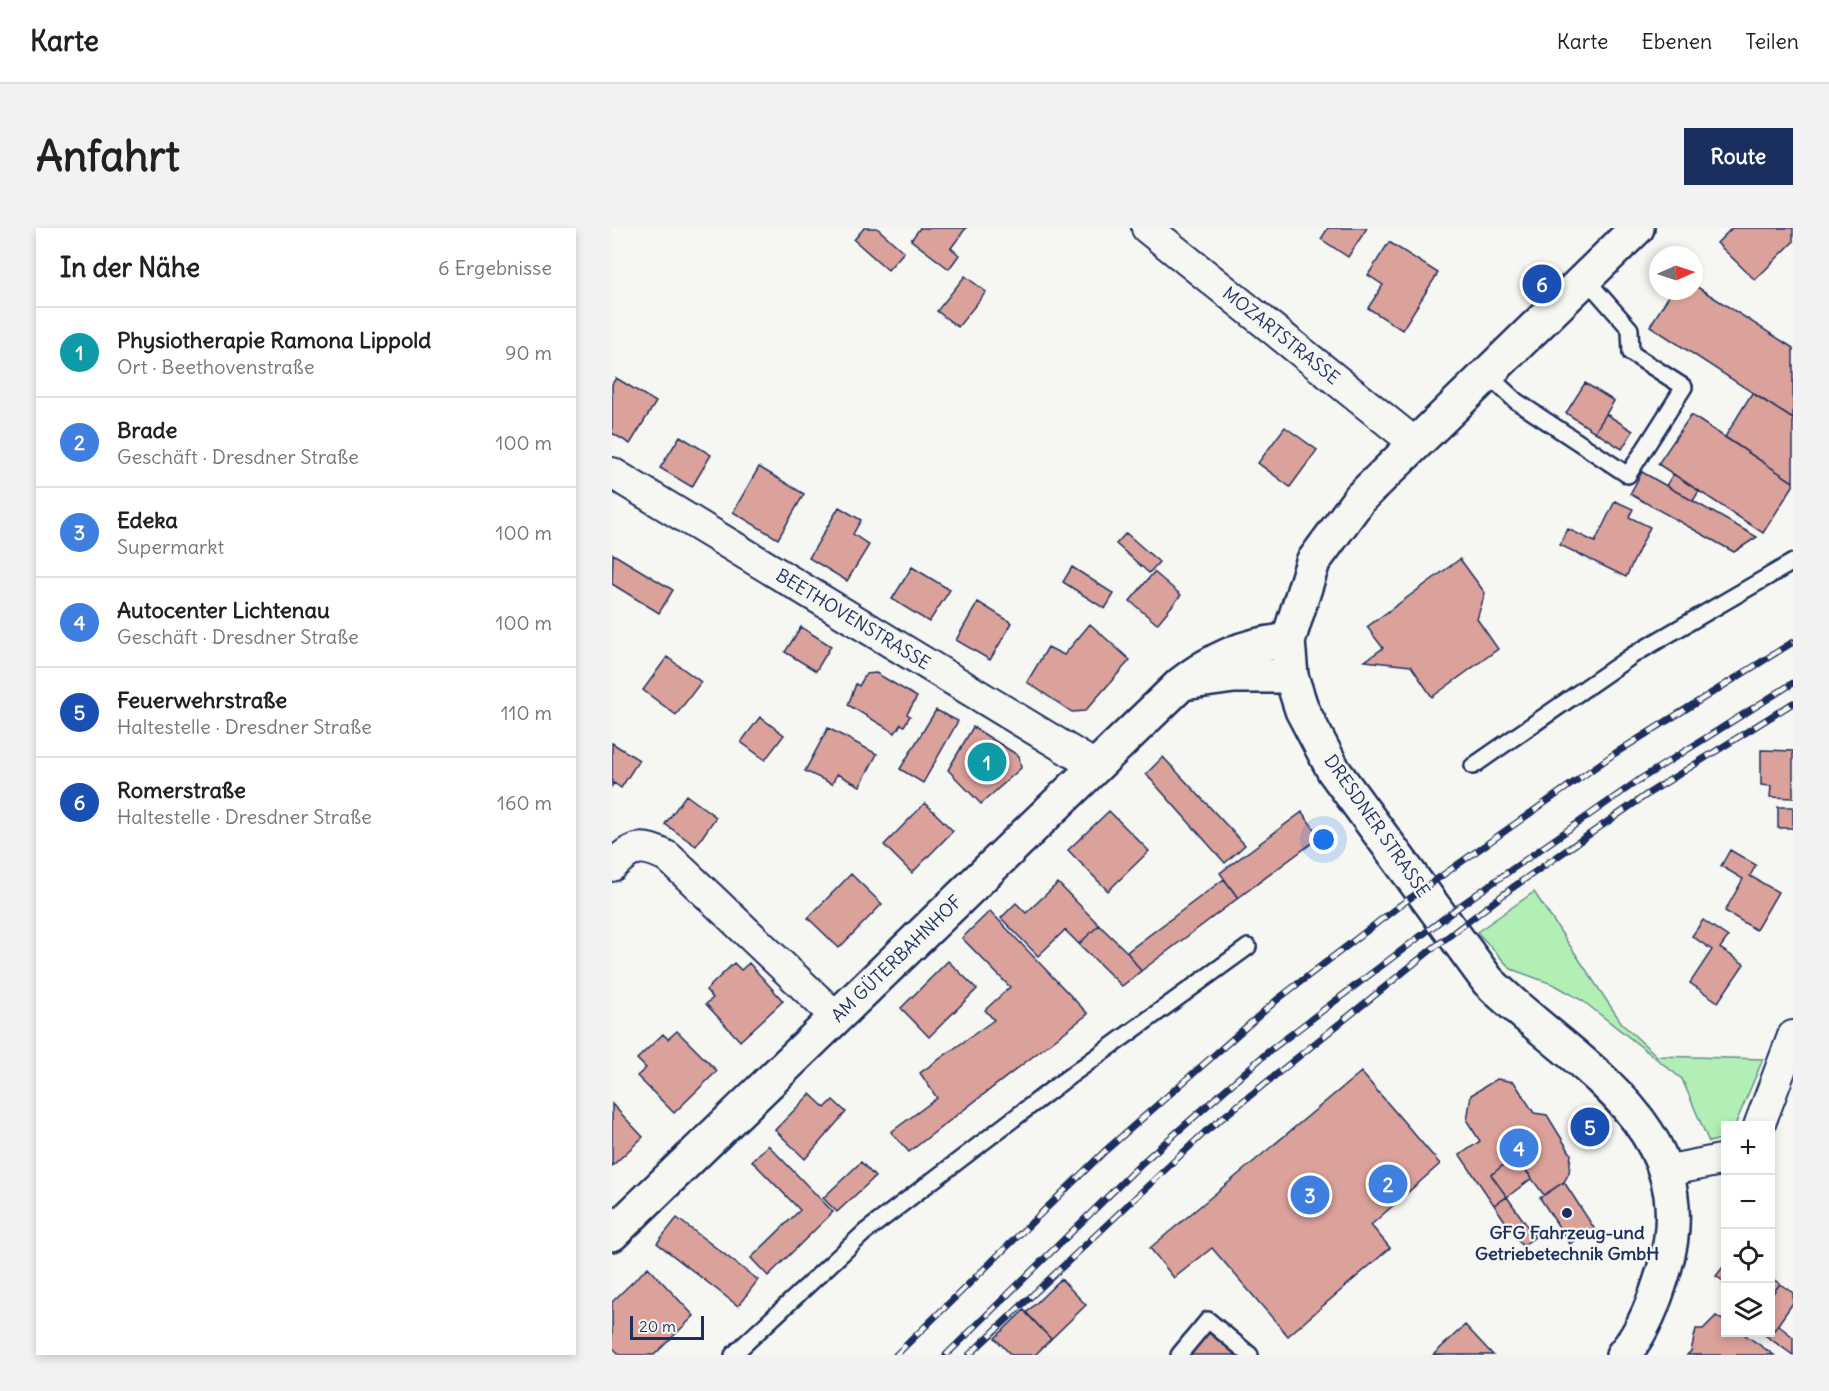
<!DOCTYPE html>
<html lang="de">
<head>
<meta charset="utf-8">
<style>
  body { margin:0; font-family:Delius,sans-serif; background:#f2f2f2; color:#202124 }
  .controls { position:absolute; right:18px; bottom:18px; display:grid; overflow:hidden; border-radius:0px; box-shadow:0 3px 9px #0003 }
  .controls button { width:54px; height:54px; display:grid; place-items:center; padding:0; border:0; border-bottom:2px solid #e0e0e0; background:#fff; color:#202124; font:30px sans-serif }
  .compass { position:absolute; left:1037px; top:18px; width:54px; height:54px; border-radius:50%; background:#fff; box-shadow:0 3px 9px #0003; rotate:87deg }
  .scale { position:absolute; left:18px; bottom:15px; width:74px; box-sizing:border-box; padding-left:6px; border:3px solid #1b2f5e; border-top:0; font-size:16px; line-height:21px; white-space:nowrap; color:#1b2f5e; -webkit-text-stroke:4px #f6f6f2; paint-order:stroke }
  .you { position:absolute; left:712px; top:612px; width:21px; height:21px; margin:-15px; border:4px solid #fff; border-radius:50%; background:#1a73e8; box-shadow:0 0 0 9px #1a73e833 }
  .badge { display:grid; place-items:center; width:39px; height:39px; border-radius:50%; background:#1b2f5e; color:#fff; font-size:20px; font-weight:700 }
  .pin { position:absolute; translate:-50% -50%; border:3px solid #fff; box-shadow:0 2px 6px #0006 }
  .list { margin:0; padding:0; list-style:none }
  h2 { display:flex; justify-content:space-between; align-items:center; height:78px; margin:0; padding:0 24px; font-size:26px }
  h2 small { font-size:20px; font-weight:400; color:#757577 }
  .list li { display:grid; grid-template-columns:39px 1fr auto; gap:18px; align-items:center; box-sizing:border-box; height:90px; padding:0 24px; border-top:2px solid #e0e0e0 }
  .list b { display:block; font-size:22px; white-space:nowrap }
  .list p { margin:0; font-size:20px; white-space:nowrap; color:#757577 }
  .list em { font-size:20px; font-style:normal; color:#757577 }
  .icon { flex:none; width:33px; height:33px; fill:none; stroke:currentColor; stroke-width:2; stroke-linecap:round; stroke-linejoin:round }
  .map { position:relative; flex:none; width:1181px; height:1127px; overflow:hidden; border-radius:0px }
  header { display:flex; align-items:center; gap:36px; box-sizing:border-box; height:84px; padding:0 30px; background:#fff; border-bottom:2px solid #e0e0e0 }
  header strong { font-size:28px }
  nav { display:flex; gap:33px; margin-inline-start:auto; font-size:21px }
  .intro { display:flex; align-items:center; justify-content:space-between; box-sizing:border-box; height:144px; padding:0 36px }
  h1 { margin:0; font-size:42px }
  .button { padding:15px 27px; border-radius:0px; background:#1b2f5e; color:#fff; font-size:21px; font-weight:700 }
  main { display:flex; gap:36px; padding:0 36px }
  aside { flex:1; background:#fff; border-radius:0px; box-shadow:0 3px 9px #0003 }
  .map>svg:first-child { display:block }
</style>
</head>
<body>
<header>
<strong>Karte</strong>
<nav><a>Karte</a><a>Ebenen</a><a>Teilen</a></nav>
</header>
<div class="intro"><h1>Anfahrt</h1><a class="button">Route</a></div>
<main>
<aside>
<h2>In der Nähe<small>6 Ergebnisse</small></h2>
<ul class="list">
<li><span class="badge" style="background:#0f9aa8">1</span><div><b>Physiotherapie Ramona Lippold</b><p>Ort · Beethovenstraße</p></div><em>90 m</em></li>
<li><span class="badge" style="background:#3f7fe0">2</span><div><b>Brade</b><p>Geschäft · Dresdner Straße</p></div><em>100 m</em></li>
<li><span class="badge" style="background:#3f7fe0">3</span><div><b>Edeka</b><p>Supermarkt</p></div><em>100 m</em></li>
<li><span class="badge" style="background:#3f7fe0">4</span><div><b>Autocenter Lichtenau</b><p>Geschäft · Dresdner Straße</p></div><em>100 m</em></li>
<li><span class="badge" style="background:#1a4fb4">5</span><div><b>Feuerwehrstraße</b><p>Haltestelle · Dresdner Straße</p></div><em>110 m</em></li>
<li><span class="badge" style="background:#1a4fb4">6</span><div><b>Romerstraße</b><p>Haltestelle · Dresdner Straße</p></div><em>160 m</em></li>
</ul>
</aside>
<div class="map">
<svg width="1181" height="1127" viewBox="0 0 1181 1127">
  <rect width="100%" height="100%" fill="#f6f6f2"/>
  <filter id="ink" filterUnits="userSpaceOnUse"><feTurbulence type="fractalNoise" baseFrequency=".0167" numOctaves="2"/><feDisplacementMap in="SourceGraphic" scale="12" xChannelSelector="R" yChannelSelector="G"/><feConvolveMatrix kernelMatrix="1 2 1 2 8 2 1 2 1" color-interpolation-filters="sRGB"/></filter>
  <g filter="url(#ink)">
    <path fill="#b2efb5" stroke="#668f8a" stroke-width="1.5" d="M922,664l89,133 34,31 106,3 -28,66 -9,1 -1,12 -16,4 -27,-63 -99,-78 -28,-16 -44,-16 -34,-37z"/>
    <path fill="#dba19b" stroke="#1b2f5e" stroke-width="1.5" d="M252,0h13l27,24 -16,18 -34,-30z
      M308,0h46l-15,20 8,7 -10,14 -38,-29z
      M716,0h39l-19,29 -27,-18z
      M1120,0h61v14l-38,38 -38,-37z
      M777,14l49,31 -36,57 -34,-22 15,-23 -15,-10z
      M353,48l21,16 -28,35 -21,-16z
      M1082,57l99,63v71l-143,-93 22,-35h22z
      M4,150l40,24 -26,42 -18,-11v-49z
      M973,155l29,18 -19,31 -29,-19z
      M1140,165l41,26v63l-68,-45z
      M994,186l27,17 -11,18 -27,-17z
      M1079,187l102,67v4l-30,47 -105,-69z
      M673,199l32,23 -27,37 -32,-24z
      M68,208l31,19 -19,32 -32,-19z
      M147,239l45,27 -26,45 -45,-27z
      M1030,244l51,29 64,36 -23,15 -104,-58z
      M1061,246l26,17 -6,10 -27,-15z
      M1003,273l18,8 -4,8 21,10 -24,50 -66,-32 8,-16 27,13z
      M227,279l22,13 -8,14 16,11 -22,36 -38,-23z
      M514,305l33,29 -10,11 -33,-29z
      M1,326l60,36 -14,23 -47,-29z
      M848,331l25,34 -8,26 21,30 -66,48 -21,-31 -46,-5 18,-13 -16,-21z
      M300,339l38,23 -21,32 -37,-23z
      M460,339l42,27 -9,15 -42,-27z
      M542,344l27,23 -24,29 -27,-23z
      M366,374l34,21 -22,37 -34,-20z
      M478,396l40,36 -45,51 -13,1 -45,-30 21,-35 16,8z
      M189,399l30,19 -15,25 -31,-19z
      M55,429l34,25 -25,33 -33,-25z
      M264,445l41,24 -10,17 3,2 -6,10 -3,-2 -6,9 -47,-28 8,-21 3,2 7,-12z
      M324,482l22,11 -35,62 -23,-14z
      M148,489l24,18 -19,25 -24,-18z
      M361,499l46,29 2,12 -40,36 -33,-34z
      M216,500l49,26 -17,32 -23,-12 -5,10 -27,-13z
      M0,515l27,17 -18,28 -7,-5 -2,3z
      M1149,522l32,1v47l-23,-1 1,-11 -10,-1z
      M551,529l82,88 -20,18 -79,-89z
      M74,567l30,22 -20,29 -31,-22z
      M313,575l28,28 -41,42 -28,-28z
      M1166,579h15v21h-15z
      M497,583l40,40 -41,40 -40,-41z
      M690,584l18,25 -82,61 -18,-25z
      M1118,622l26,15 -6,11 28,16 -22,38 -31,-19 18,-32 -22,-13z
      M239,646l31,30 -43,44 -31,-30z
      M612,651l14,19 -97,73 -14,-19z
      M446,655l41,42 -20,19 -14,-14 -27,26 -37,-38 15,-15 10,10z
      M378,683l98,103 -179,138 -18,-20 46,-34 -17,-25 74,-53 -9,-10 25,-23 -48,-49z
      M1091,692l25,17 -8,11 24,16 -26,38 -28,-19 22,-33 -20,-14z
      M487,697l28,27 14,19 -19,15 -43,-42z
      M336,733l29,28 -48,48 -28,-29z
      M122,735l7,7 8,-7 34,38 -43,40 -34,-37 7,-6 -7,-8z
      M65,803l40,40 -43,42 -37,-37 9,-8 -9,-9 26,-25 5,5z
      M749,844l79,92 -69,61 19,23 -102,88 -76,-88 -38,30 -24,-30z
      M885,851l17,3 20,31 13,2 24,39 -2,19 -5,9 -20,13 -29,-39 -24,19 16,22 -13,8 -34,-50 20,-14 -13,-20 4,-26z
      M198,866l15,14 8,-8 13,12 -41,47 -30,-29z
      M0,876l31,33 -31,29z
      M156,917l65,67 -65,64 -17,-18 49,-48 -48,-49z
      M903,928l17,22 -25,19 -16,-22z
      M249,934l14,15 -38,35 -14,-14z
      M952,954l30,46 -24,16 -30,-46z
      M895,969l28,40 -13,9 -28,-41z
      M65,990l81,62 -20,26 -81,-63z
      M1114,1035v20l-10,-7z
      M36,1039l46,49 -40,39h-34l-8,-8v-45z
      M1158,1049l10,7 -10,13z
      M449,1051l25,26 -35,34 -25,-26z
      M1168,1056l13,9v10l-19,27 -4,-2v-31z
      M412,1082l27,29 -16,16h-24l-16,-17z
      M1104,1088l10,6v10h15l33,23h-87l4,-4 5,-22h7z
      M853,1097l28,30h-60z
      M1166,1097l15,12v18l-31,-22 8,-1v-4l4,2z
      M596,1104l28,23h-46z"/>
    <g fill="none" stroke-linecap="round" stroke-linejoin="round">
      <defs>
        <path id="service" d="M875,146l29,27 112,74 56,-88 -53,-34 -1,-24 -45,-51
          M861,538l160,-111 160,-93
          M121,1127l132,-123 198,-151 185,-134
          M567,1127l29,-35 42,35"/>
        <g id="minor">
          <path id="s1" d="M535,0l269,216"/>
          <path id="s2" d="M0,245l483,293"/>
          <path d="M0,638c21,-20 29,-23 56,-9l168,160"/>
          <path d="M1147,898l34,-90"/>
          <path d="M1053,943l61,-12"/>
        </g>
        <g id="tertiary">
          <path d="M579,454l43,-6h57"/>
          <path id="s3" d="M0,1006l569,-550c32,-25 66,-41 107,-43"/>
        </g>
        <path id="secondary" d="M1011,1127c21,-24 32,-55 41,-85 44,-145 -93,-206 -176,-289l-154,-210 -32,-61 -11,-34 -3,-35 25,-79 47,-64 277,-270"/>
      </defs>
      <use href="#service" stroke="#1b2f5e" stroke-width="20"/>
      <use href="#minor" stroke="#1b2f5e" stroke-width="34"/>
      <use href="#tertiary" stroke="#1b2f5e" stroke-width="38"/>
      <use href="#secondary" stroke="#1b2f5e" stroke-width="38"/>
      <use href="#service" stroke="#f6f6f2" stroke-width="15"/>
      <use href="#minor" stroke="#f6f6f2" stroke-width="30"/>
      <use href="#tertiary" stroke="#f6f6f2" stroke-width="33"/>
      <use href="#secondary" stroke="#f6f6f2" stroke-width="33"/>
      <defs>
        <path id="rail" d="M284,1127l209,-204 173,-152 121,-93 215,-152 179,-112
          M334,1127l197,-193 125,-110 196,-149 175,-123 154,-97
          M357,1127l236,-223 227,-183 80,-61 137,-95 144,-90"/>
      </defs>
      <use href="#rail" stroke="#1b2f5e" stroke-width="7"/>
      <use href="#rail" stroke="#f6f6f2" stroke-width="4.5" stroke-dasharray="14" stroke-linecap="butt"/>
    </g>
  </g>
  <circle fill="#1b2f5e" stroke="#f6f6f2" stroke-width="2" cx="955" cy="985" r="6"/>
  <g text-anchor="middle" stroke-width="4.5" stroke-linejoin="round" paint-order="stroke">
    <g font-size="18" fill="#1b2f5e" stroke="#f6f6f2">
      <text dy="6" stroke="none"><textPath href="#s1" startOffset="172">MOZARTSTRASSE</textPath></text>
      <text dy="6" stroke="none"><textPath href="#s2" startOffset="282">BEETHOVENSTRASSE</textPath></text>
      <text transform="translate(765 598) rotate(55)" y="6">DRESDNER STRASSE</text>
      <text dy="6" stroke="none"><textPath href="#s3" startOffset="396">AM GÜTERBAHNHOF</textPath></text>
    </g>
    <g font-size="18" font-weight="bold" fill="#1b2f5e" stroke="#f6f6f2">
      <text x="955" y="1011">GFG Fahrzeug-und<tspan x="955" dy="21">Getriebetechnik GmbH</tspan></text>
    </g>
  </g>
</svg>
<div class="controls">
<button>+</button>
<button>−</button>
<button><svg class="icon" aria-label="locate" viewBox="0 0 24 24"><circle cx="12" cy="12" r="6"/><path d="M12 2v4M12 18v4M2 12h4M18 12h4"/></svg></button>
<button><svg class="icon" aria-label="layers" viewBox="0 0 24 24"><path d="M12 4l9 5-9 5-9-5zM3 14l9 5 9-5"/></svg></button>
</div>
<svg class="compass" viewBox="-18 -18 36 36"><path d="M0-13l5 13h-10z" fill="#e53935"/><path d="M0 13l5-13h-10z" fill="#757577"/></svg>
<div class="scale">20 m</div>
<div class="you"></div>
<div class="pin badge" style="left:375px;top:534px;background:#0f9aa8">1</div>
<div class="pin badge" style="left:776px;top:956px;background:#3f7fe0">2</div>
<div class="pin badge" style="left:698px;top:967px;background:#3f7fe0">3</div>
<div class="pin badge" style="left:907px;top:920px;background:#3f7fe0">4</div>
<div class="pin badge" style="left:978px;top:899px;background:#1a4fb4">5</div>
<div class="pin badge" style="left:930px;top:56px;background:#1a4fb4">6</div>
</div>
</main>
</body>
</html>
